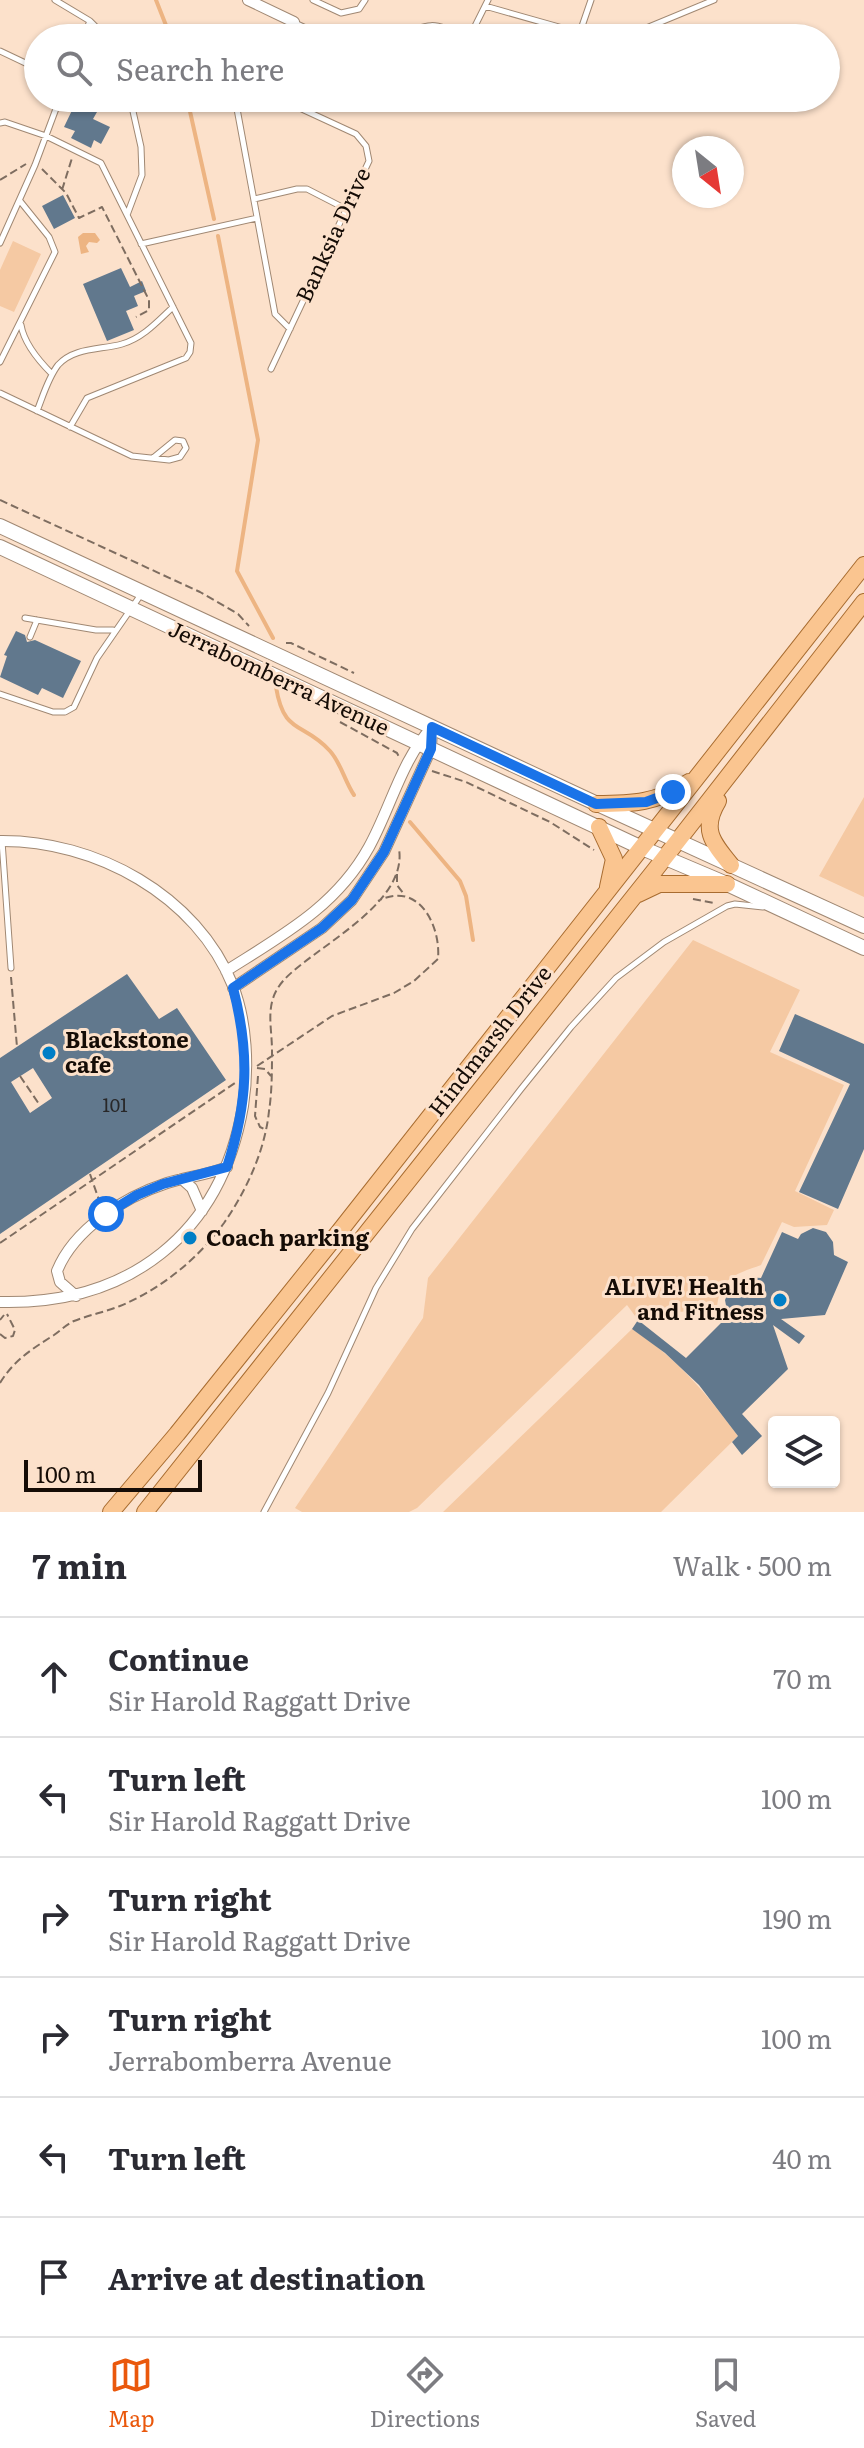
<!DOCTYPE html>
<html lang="en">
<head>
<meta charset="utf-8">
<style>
  body { margin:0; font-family:Literata,serif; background:#f2f2f3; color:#2b2b33 }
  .controls { position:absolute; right:24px; bottom:24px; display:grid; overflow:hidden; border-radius:8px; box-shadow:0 2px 6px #0004 }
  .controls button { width:72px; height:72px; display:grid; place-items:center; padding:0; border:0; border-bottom:2px solid #e1e1e2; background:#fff; color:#2b2b33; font:40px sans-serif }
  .compass { position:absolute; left:672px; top:136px; width:72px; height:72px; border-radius:50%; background:#fff; box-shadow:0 2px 6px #0004; rotate:150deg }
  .scale { position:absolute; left:24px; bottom:20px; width:178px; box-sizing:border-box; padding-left:8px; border:4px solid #150c06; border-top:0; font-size:22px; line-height:28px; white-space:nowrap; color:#150c06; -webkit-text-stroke:6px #fce1cb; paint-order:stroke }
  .stop { position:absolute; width:24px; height:24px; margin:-18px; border:6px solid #1a73e8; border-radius:50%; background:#fff }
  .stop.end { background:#1a73e8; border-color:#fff; box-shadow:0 2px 8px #0008 }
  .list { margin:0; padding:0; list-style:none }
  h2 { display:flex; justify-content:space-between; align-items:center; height:104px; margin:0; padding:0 32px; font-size:34px }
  h2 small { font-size:26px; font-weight:400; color:#7c7c81 }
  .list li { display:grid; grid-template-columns:52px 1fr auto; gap:24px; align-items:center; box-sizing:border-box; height:120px; padding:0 32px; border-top:2px solid #e1e1e2 }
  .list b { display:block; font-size:30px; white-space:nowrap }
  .list p { margin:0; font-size:26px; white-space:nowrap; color:#7c7c81 }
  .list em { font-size:26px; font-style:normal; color:#7c7c81 }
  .icon { flex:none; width:44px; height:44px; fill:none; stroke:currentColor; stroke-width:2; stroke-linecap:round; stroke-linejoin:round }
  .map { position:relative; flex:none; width:864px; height:1512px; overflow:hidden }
  .search { position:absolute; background:#fff; box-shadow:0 2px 6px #0004; left:24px; right:24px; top:24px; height:88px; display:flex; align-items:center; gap:20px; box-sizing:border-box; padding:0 28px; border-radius:44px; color:#7c7c81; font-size:30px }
  .sheet { height:824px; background:#fff }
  nav { display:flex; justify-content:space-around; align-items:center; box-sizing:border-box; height:112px; border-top:2px solid #e1e1e2; background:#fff; font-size:22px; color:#7c7c81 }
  nav a { display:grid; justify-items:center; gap:4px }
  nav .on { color:#ea580c }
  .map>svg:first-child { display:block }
</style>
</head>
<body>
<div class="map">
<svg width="864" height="1512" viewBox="0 0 864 1512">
  <rect width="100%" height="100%" fill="#fce1cb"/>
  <path fill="#f5c9a3" d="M13,241l28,13 -27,58 -14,-6v-36z
    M864,797v100l-45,-21z
    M693,940l107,50 -30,62 74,33 -49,106 39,19 -7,15 -33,2 -12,-5 -21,43c-16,6 -38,11 -42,31 -3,10 -1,16 -5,26l-11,-17c-16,8 -27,9 -44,3l-21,12 -11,-15 -210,203 -8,4h-107l-7,-4 128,-190 5,-40z
    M632,1329c44,28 76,66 106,107l-77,76h-218z"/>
  <path fill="#edb482" d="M83,233h12l5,7 -3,3 -8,-1 -3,4 3,6 -8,2 -3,-17z"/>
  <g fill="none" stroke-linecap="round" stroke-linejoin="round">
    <path stroke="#edb482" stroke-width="4" d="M156,0l15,38
      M187,98l27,121
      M218,236l40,204 -21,131 36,67
      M276,687c8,49 27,34 54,64 11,12 15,31 24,44
      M410,822l50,59 6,15 7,44"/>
  </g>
  <path fill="#61788d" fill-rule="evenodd" d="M76,102l21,10 -4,7 17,8 -9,17 -7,-4 -3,8 -20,-10 4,-7 -11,-4z
    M63,195l12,23 -21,11 -12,-23z
    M121,268l9,19 12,-6 4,10 -12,5 4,10 -12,5 8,19 -27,11 -24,-57z
    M16,631l9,4 2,7 8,-2 46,21 -18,37 -21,-10 -4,7 -38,-18 7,-21 -3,-1z
    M127,974l32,45 18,-11 49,72 -226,154v-176zM33,1068l19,30 -22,15 -19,-31z
    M795,1014l69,30v105l-26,60 -39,-17 51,-108 -71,-33z
    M813,1228l13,4 7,10 1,13 14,7 -23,53 -44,4 24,17 -6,8 -26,-19 15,44 -46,45 20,22 -20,19 -10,-13 6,-6 -39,-51 -34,-32 -33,-24 6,-9 48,38 42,-42 -3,-16 7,-16 15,-7 14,1 21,-46 16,7 3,-5z"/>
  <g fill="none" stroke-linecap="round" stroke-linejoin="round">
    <defs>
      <path id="lane" d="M55,0l35,21 17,17
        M313,0l28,13 18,-4 6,-9
        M485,6l113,32
        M295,23l32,15
        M580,32l11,-32
        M83,38l7,-17
        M399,38c28,-16 37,-17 65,0
        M469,38l19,-38
        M622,38l92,-38
        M0,51l38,18
        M235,98l40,216 15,15
        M0,123l5,-1 41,14 55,27 26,52
        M254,199l43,-10h10l39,20
        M0,243l35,-78 25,-67
        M141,244l116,-26
        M21,325c3,18 18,36 31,49
        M0,362l55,-110 -6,-15 -29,-36
        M271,369l98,-208 -3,-15 -10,-12 -78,-36
        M0,393l132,63 37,4 11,-3 6,-9 -3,-7 -8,-1 -22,18
        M37,411c6,-15 11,-33 21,-46 16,-18 43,-15 64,-21 21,-6 36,-23 51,-37
        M70,427l17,-29 99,-40 4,-6 1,-9 -64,-128 15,-40 -1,-28 -11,-49
        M25,618l71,12h17
        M30,637l7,-17
        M0,694l53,18h12l9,-5 23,-49 45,-65
        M2,841l9,127
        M264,1512l64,-119 48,-105 36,-59 109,-140 50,-62 45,-49 48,-36 63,-36 8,-2 28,3"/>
      <path id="street" d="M248,0l46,22
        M0,841c95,-1 197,54 233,145 14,36 16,82 10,120 -22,128 -114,199 -243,196
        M226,971c55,-35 110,-64 143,-124 22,-40 32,-86 63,-120
        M233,988l89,-60 30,-28 32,-48 47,-103 1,-22
        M182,1179l10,9 10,23
        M76,1296l-16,-14 -3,-11c17,-42 67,-74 110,-88 19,-6 41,-8 60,-16"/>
      <path id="secondary" d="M0,526l593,276 271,124
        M0,547l642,301 85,36 137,64"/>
      <path id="primary" d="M718,801c-17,28 -6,41 13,64
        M596,804c38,0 60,-1 93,-22
        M599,827l15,32 -6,28
        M638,894l21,-10h68
        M111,1512l66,-78 162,-202 525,-667
        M145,1512l510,-642 209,-268"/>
    </defs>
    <use href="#lane" stroke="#a08873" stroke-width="7"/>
    <use href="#street" stroke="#a08873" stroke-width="12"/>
    <use href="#secondary" stroke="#a08873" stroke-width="16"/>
    <use href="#primary" stroke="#a86c30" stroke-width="18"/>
    <path stroke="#7e6d60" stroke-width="2" stroke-dasharray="8 4" stroke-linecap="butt" d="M42,169l24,24 13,25 23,-11 47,93v10l-13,7
      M0,180l26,-16
      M62,190l10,-32
      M0,500l200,92 38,22 11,12
      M286,643h5l63,30
      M340,722l57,31 2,4
      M432,771l34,11 84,40 44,28
      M397,874v11l6,8
      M693,899l21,4
      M11,977l6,70
      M257,1066l75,-50 62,-23 20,-12 24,-22c3,-34 -20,-79 -60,-58
      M257,1068l8,1 6,7
      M20,1076l19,28
      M258,1076l-3,40 5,11 4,2
      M90,1174l10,29
      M0,1243l235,-160
      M0,1320l4,-5
      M0,1334l5,4 8,-2 2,-6 -8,-16
      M0,1383c14,-23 32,-34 54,-48 7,-5 12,-10 20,-14 15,-6 31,-9 46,-15 41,-17 78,-47 104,-83 22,-32 41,-72 45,-112 3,-19 3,-41 3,-60 0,-26 -8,-48 11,-70 29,-33 125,-76 116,-132"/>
    <use href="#lane" stroke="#fff" stroke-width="5"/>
    <use href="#street" stroke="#fff" stroke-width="10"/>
    <use href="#secondary" stroke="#fff" stroke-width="14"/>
    <use href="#primary" stroke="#fac590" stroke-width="16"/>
  </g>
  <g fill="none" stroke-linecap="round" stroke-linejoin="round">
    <path stroke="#1a73e8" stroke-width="10" d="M106,1214l31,-19 26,-11 64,-17c21,-64 23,-114 6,-179l89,-60 30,-28 32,-48 47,-103 1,-22 164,77 50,-2 27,-10"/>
  </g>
  <g fill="#007ec6" stroke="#fce1cb" stroke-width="3">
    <circle cx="49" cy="1053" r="8"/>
    <circle cx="190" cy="1238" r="8"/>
    <circle cx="780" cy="1300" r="8"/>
  </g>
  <g text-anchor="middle" stroke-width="6" stroke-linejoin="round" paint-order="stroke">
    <g font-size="18" fill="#282728">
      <text x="115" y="1112">101</text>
    </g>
    <g font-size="22" fill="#150c06" stroke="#fce1cb">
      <text transform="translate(333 235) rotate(-65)" y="8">Banksia Drive</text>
      <text transform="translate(279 678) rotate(25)" y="8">Jerrabomberra Avenue</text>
      <text transform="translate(490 1041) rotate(-52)" y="8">Hindmarsh Drive</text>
    </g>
    <g font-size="22" font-weight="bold" fill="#150c06" stroke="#fce1cb" text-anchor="start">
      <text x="65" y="1048">Blackstone<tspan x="65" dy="25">cafe</tspan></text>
      <text x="206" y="1246">Coach parking</text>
      <text x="764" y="1295" text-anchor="end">ALIVE! Health<tspan x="764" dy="25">and Fitness</tspan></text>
    </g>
  </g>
</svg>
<div class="controls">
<button><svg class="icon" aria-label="layers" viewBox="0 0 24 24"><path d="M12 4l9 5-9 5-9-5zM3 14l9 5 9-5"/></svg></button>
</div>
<svg class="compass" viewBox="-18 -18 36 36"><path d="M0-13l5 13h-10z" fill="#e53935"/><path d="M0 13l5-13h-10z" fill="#7c7c81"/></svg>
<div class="scale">100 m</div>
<div class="stop" style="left:106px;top:1214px"></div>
<div class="stop end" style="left:673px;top:792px"></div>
<div class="search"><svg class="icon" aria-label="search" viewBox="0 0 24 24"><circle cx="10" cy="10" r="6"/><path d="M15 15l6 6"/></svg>Search here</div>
</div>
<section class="sheet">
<h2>7 min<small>Walk · 500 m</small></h2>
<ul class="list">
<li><svg class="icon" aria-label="ahead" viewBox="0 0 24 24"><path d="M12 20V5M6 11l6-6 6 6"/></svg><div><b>Continue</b><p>Sir Harold Raggatt Drive</p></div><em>70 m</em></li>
<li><svg class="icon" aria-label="left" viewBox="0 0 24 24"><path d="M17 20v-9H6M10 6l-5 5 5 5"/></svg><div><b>Turn left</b><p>Sir Harold Raggatt Drive</p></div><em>100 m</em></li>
<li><svg class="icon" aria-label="right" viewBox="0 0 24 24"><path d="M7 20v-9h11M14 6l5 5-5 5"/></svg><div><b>Turn right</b><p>Sir Harold Raggatt Drive</p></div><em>190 m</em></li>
<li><svg class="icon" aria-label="right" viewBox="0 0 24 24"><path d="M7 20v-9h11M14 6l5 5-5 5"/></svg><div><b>Turn right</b><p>Jerrabomberra Avenue</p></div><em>100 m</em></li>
<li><svg class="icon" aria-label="left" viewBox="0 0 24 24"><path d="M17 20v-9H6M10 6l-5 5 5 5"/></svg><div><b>Turn left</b></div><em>40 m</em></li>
<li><svg class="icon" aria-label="arrive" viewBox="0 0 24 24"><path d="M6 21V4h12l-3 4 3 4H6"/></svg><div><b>Arrive at destination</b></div></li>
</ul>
</section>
<nav>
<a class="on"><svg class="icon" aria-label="map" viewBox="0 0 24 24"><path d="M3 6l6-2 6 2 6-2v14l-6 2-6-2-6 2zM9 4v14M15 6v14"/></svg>Map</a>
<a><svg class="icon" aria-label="directions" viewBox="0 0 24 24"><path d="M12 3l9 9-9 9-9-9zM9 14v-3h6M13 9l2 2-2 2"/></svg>Directions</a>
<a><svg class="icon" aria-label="saved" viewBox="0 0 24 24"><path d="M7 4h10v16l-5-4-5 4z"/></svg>Saved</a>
</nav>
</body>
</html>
